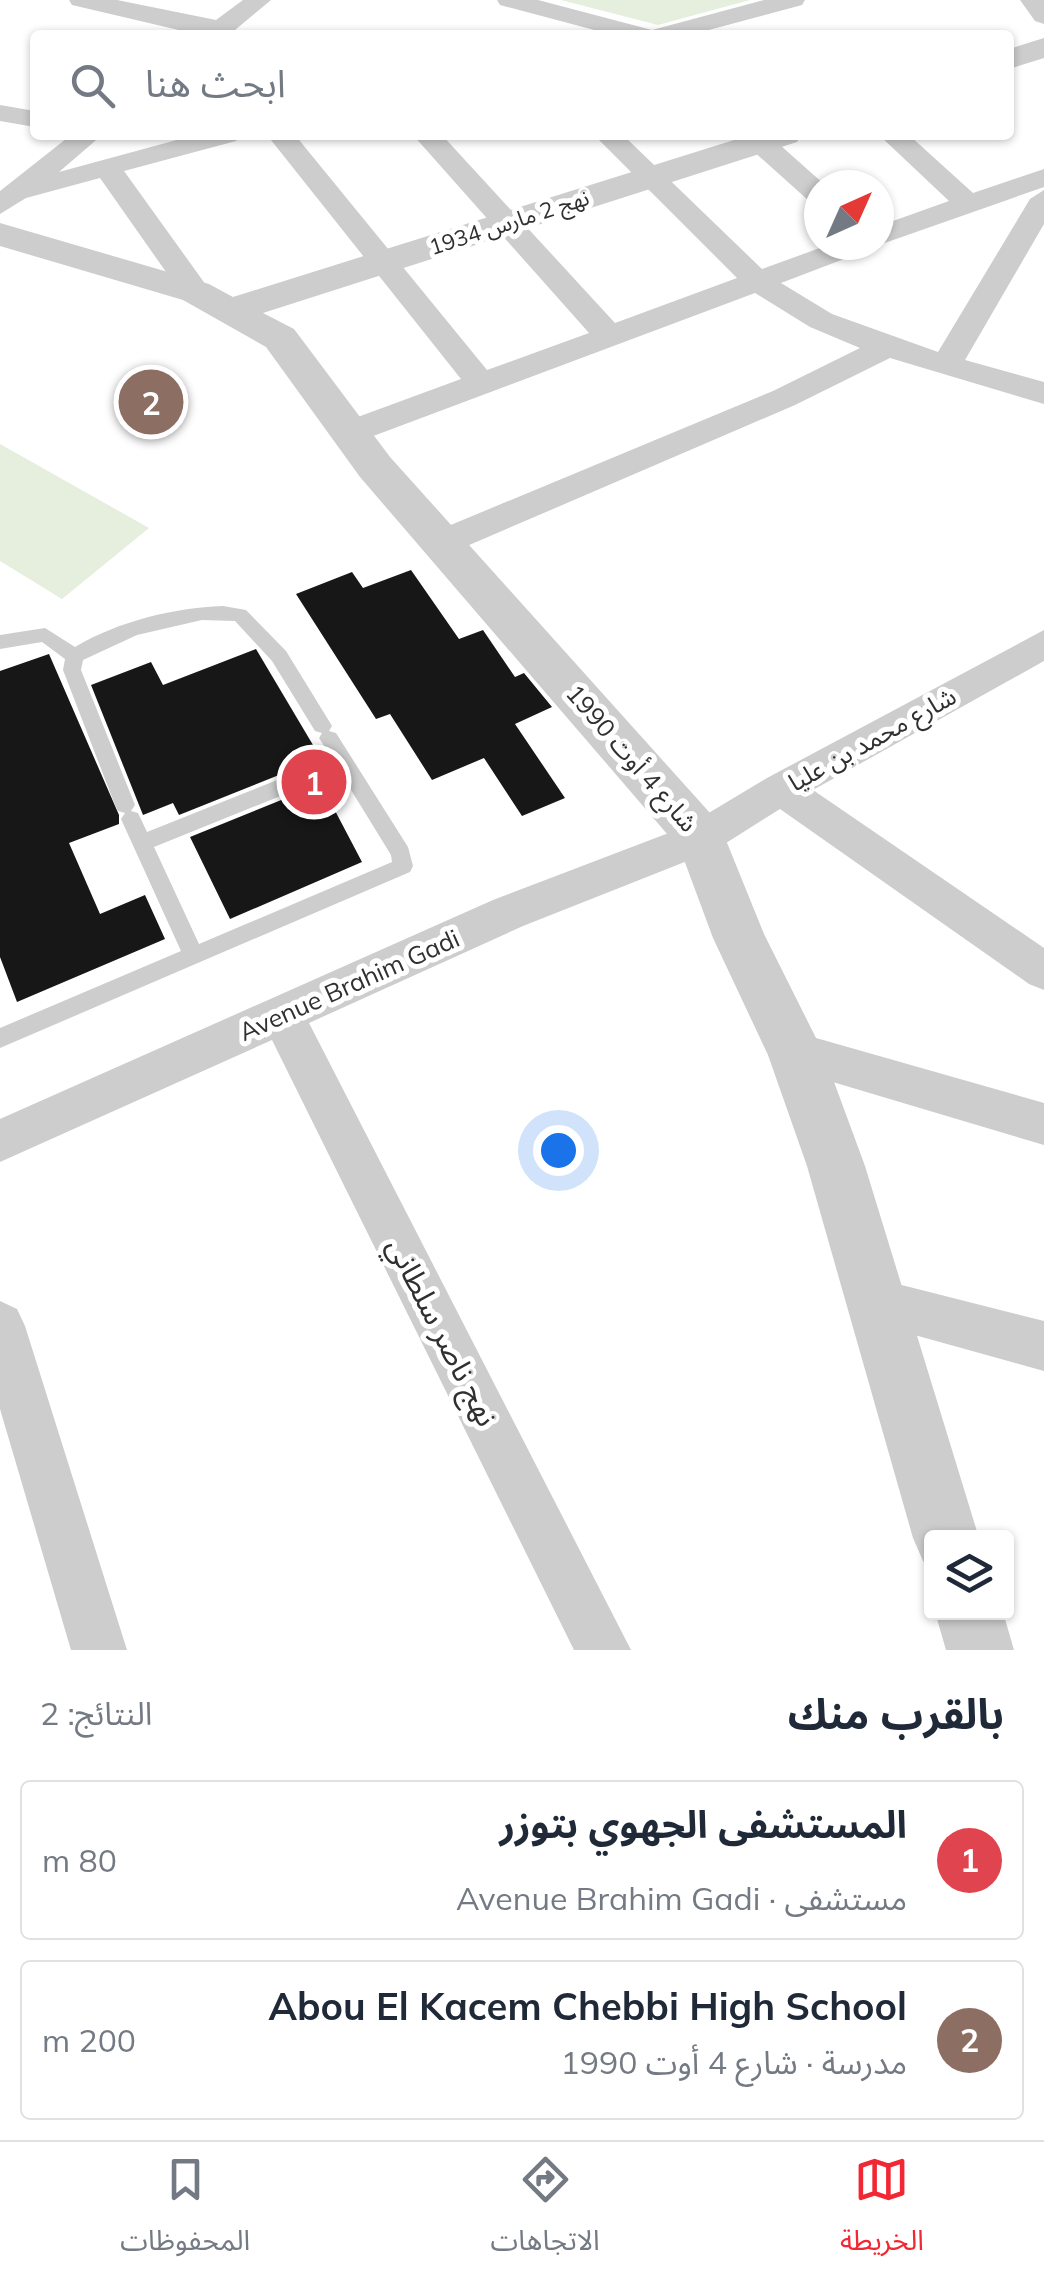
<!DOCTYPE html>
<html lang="ar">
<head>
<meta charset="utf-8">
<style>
  body { margin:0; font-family:Mulish,"Noto Sans Arabic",sans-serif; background:#f2f2f3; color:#1f2937; direction:rtl }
  .controls { position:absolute; right:30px; bottom:30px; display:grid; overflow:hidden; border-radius:10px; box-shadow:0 2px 8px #0004 }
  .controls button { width:90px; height:90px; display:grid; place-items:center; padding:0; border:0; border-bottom:2px solid #e0e1e3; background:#fff; color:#1f2937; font:50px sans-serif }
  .compass { position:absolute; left:804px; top:170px; width:90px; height:90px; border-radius:50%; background:#fff; box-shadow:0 2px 8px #0004; rotate:45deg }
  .you { position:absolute; left:558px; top:1150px; width:35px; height:35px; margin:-25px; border:8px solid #fff; border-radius:50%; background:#1a73e8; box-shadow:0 0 0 15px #1a73e833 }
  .badge { display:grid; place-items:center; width:65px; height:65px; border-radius:50%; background:#f12834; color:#fff; font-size:32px; font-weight:700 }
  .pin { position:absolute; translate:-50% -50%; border:5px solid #fff; box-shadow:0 2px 10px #0006 }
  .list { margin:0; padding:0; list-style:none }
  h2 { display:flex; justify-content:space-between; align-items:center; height:130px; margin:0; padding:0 40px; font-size:42px }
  h2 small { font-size:32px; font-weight:400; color:#747a83 }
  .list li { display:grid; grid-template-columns:65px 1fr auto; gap:30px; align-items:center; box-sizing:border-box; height:160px; margin:0 20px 20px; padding:0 20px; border:2px solid #e0e1e3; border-radius:10px }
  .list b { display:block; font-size:38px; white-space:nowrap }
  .list p { margin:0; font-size:32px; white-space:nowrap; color:#747a83 }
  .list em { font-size:32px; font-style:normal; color:#747a83 }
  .icon { flex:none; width:55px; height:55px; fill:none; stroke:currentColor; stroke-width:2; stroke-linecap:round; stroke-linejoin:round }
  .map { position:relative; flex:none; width:1044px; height:1650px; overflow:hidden; direction:ltr }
  .search { position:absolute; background:#fff; box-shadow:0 2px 8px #0004; left:30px; right:30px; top:30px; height:110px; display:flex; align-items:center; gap:25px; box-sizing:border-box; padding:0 35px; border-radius:10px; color:#747a83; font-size:38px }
  .sheet { height:490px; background:#fff }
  nav { display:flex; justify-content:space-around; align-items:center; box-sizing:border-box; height:140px; border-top:2px solid #e0e1e3; background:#fff; font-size:28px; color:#747a83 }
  nav a { display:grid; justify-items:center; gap:5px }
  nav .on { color:#f12834 }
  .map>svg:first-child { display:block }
</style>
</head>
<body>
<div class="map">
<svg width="1044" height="1650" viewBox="0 0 1044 1650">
  <rect width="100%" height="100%" fill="#fff"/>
  <path fill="#e6eede" d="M561,0h189l-92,25z
    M0,444l149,84 -87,71 -62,-38z"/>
  <path fill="#171717" d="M411,570l48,69 24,-9 32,47 9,-4 28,34 -37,17 50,74 -43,18 -38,-58 -52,22 -42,-66 -14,5 -80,-125 56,-22 11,16z
    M256,649l57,96 -12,5 8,13 -130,52 -6,-12 -30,12 -52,-130 60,-23 12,23z
    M49,654l70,161v9l-50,19 31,71 45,-19 20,44 -148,63 -17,-45v-286z
    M321,784l41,78 -132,57 -40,-82z"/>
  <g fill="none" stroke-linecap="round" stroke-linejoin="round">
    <path fill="#cdcdcd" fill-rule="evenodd" d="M223,606l23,4 40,41 43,70 3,5 -3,5 7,2 72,114 5,19 -3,6 -410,176v-20l181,-77 -60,-132 4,-6 -7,-2 -3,-6 -52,-135 2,-11 -23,-17 -42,7v-14l45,-7 30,19c44,-26 98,-39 148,-41zM202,620l33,1 37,40 43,70 7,2 -3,5 13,20 -185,74 -9,-19 -7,-2 4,-6 -54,-135 2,-10 54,-25zM340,772l51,83 1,7 -193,82 -45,-97z"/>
    <path fill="#cdcdcd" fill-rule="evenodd" d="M69,0h48l99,20 27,-20h28l-42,35h-29l-128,-30z
      M497,0h41l114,30 112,-30h41l-3,5 -112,30h-77l-113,-30z
      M1020,0h24v24l-9,-3z
      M0,105l35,6v16l-35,-6z
      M71,135h31l-43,37 136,-37h45l-4,6 -112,30 87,121 -4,7h-22l-85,-121 -74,20 -26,16v-23z
      M267,135h28l192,235 102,-37 -176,-198h29l173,188 122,-45 -143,-143h29l139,134 66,-24h42l-5,6 -84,32 51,31 106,38 92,-153 14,-9v34l-79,136 79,22v22l-154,-46 -95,47 -342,147 -12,3 -12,-3 -5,-9 5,-9 344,-143 87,-43 -50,-21 -55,-34 -395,148h-24l-4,-8 4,-8 125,-46z
      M762,135l9,2 54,48h-6v19l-10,-3 -58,-52 -4,-6 4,-6z
      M879,135h30l64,58 71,-24v18l-165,58v-19l70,-25z
      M1044,630v31l-231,129 231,158v42l-15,-6 -249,-175 -65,41 -192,76 -214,97 322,627h-57l-302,-610 -272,122v-43l493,-219 194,-74 80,-48z
      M795,1032l249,71v42l-265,-79 -6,-14 6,-14z
      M874,1278l170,43v50l-187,-52 -7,-17 7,-17z
      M0,1301l17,8 8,17 102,324h-56l-71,-241z"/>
    <path fill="#cdcdcd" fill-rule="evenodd" d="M1044,38v20l-35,11v-20z
      M750,135h52l-5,7 -534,171 31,16 96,128 329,366 45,111 59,118 42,114 114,372h-47v27l-9,-4 -10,-23 -106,-372 -39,-111 -55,-117 -33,-89 -320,-372 -94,-130 -83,-47 -183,-54v-23l209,61 24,13z
      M935,1612h68l11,38h-68z"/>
  </g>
  <g text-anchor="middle" stroke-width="10" stroke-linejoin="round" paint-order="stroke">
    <g font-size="22" fill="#303030" stroke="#fff">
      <text transform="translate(509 222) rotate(-18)" y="8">نهج 2 مارس 1934</text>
    </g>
    <g font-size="25" fill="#303030" stroke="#fff">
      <text transform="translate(872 739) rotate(-29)" y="9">شارع محمد بن عليا</text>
      <text transform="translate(632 758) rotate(49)" y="9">شارع 4 أوت 1990</text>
      <text transform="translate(349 985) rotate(-24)" y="9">Avenue Brahim Gadi</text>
    </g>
    <g font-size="30" fill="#303030" stroke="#fff">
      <text transform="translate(442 1332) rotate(63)" y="10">نهج ناصر سلطاني</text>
    </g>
  </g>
</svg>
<div class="controls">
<button><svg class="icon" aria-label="layers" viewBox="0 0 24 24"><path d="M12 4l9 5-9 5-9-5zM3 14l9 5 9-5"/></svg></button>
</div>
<svg class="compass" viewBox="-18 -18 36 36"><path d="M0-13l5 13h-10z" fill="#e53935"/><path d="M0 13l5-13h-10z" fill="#747a83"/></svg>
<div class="you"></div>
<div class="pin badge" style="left:314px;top:782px;background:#e0444e">1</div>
<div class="pin badge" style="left:151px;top:402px;background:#8d6e63">2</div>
<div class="search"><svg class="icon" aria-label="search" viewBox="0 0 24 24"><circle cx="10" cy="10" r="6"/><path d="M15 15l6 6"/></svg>ابحث هنا</div>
</div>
<section class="sheet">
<h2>بالقرب منك<small>النتائج: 2</small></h2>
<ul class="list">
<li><span class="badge" style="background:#e0444e">1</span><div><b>المستشفى الجهوي بتوزر</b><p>مستشفى · Avenue Brahim Gadi</p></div><em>80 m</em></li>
<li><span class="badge" style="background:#8d6e63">2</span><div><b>Abou El Kacem Chebbi High School</b><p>مدرسة · شارع 4 أوت 1990</p></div><em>200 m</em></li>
</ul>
</section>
<nav>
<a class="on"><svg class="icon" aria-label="map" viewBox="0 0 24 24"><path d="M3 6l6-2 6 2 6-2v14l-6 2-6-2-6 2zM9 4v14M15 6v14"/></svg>الخريطة</a>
<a><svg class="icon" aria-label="directions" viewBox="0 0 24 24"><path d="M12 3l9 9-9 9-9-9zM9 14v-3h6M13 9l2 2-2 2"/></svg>الاتجاهات</a>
<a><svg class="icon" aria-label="saved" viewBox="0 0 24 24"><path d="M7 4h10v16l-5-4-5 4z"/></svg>المحفوظات</a>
</nav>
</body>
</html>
